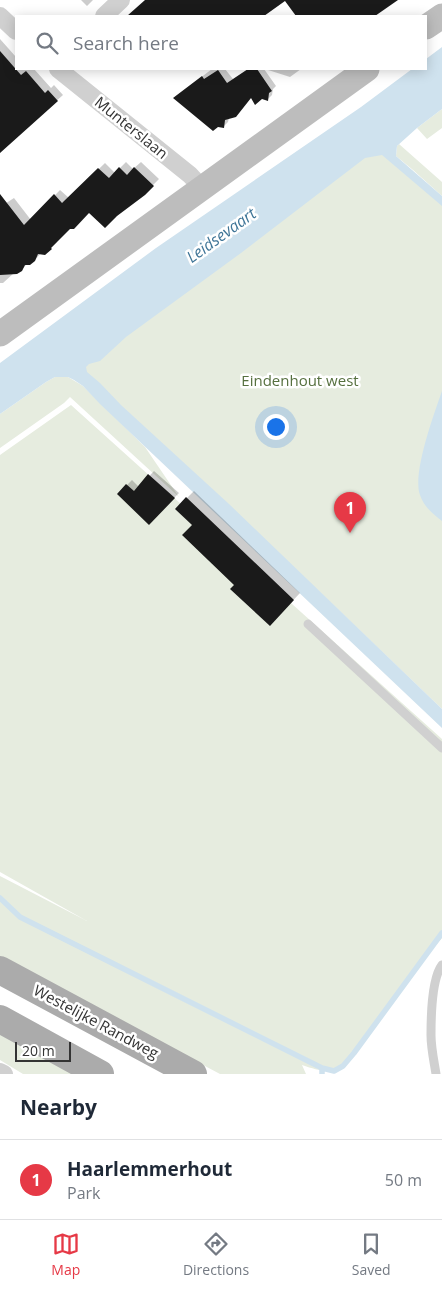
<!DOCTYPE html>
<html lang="en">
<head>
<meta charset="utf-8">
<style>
  body { margin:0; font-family:"Open Sans",sans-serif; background:#f2f2f3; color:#1f2937 }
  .scale { position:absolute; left:15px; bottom:12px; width:56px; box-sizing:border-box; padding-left:5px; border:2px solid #333; border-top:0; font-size:14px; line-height:18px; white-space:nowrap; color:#333; -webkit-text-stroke:4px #fff; paint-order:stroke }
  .you { position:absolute; left:275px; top:426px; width:18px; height:18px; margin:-12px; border:4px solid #fff; border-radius:50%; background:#1a73e8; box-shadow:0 0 0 8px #1a73e833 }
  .badge { display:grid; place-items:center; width:32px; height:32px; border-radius:50%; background:#e63946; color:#fff; font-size:16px; font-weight:700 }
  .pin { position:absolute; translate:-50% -41px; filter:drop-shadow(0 1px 2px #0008) }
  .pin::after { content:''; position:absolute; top:26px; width:18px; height:15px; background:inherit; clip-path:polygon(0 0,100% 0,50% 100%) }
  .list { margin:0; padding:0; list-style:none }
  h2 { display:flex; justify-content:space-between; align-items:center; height:65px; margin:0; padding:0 20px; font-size:21px }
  h2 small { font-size:16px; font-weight:400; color:#747a83 }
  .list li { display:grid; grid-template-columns:32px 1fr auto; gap:15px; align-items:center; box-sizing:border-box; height:80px; padding:0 20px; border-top:1px solid #e0e1e3 }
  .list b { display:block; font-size:19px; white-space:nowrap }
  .list p { margin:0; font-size:16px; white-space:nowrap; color:#747a83 }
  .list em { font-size:16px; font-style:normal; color:#747a83 }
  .icon { flex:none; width:28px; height:28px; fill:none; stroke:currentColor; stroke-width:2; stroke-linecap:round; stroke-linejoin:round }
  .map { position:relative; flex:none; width:442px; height:1074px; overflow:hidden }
  .search { position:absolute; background:#fff; box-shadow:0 2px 12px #0003; left:15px; right:15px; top:15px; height:55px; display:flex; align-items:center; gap:12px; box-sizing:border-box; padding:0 18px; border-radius:0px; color:#747a83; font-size:19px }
  .sheet { height:145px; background:#fff }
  nav { display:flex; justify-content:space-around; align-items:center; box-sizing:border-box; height:70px; border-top:1px solid #e0e1e3; background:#fff; font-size:14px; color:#747a83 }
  nav a { display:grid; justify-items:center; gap:2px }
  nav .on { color:#e63946 }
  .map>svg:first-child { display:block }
</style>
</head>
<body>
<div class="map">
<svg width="442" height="1074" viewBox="0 0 442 1074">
  <rect width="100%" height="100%" fill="#fff"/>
  <path fill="#e6ecdf" d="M442,109v19l-15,11 -10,-11z
    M399,144l43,38v14l-29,-26 -17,-14 1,-10z
    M374,147l68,58v504l-118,-113 -252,-234z
    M55,377h13l15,9 62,61 34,50 -109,-100 -6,6 -64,45v-34l46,-32z
    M71,405l371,334v199l-18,21 -70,94c-18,21 -26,21 -52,12l4,9h-86l-124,-66 -96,-52v-80l87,45 -87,-49v-417z
    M0,1029l85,45h-62l-23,-14z"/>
  <path fill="#cfe2ee" d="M442,47v62l-25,19 -20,18 -1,10 46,40v10l-60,-51 -17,3 -124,95 -115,84 -26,24 -11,3 -3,3 1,5 13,11 21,22 108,99 213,205v19l-342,-324 -17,-18 -9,-6 -6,-3h-13l-9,5 -46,32v-51l156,-115 205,-141 51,-38h14v-10z
    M442,391v130c-9,-7 -18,-14 -22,-26 -8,-21 14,-81 22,-104z"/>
  <path fill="#0003" d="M81,0h12l-6,6z
    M146,0h138l-20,14 1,2h-137z
    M286,0h105l-5,7 -13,9 -9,-2v2h-66z
    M0,39l16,18v12l12,1 6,-1 17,19 3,-3 9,10 -63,56z
    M212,69h13l8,10 15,-10h16l12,17 -3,3 -1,6 -4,4 -16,-2 -23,21 -1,4 -5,5 -48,-30z
    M265,69h36l-11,8z
    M126,162l7,7 8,-7 18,17 -15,15 -55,17 -20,17 -13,13 1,1 -6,6 -7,5h-3l-6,7 -7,3 -7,7 -7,3 -11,10h-3v-76l14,-9 17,22 29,-30 9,8 36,-35 10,10z
    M154,471l25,22 -30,30 -31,-29 14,-14 7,7z
    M194,491l106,102 -30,32 -34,-40 -42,-60 -18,-16z"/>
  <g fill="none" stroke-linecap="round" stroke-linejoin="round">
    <path stroke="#cfe2ee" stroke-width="5.5" d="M0,898l20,19 302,151v6
      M322,1068l12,3 9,-5 11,-13 88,-120"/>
  </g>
  <path fill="#1a1a1a" d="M145,0h253l-23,16h-79l-11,-15 -21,15h-137z
    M0,51l21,24 5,-4 19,22 3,-3 10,11 -58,52z
    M248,69h9l15,22 -3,2 -1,8 -6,-2 -7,6 -4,-7 -15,19 -11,3 -1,8 -6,-1 -5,4 -40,-33 29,-22 2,3 14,-9 9,13z
    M119,167l8,8 7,-8 20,19 -9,9 -28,21 -12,12 -16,-15 -15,16h-4l-19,19 1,1 -7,6 -7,-1 -3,7 -5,4h-5l-3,6 -5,3 -17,1v-81l24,31 30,-31 8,9 36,-35 11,10z
    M148,474l27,24 -26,27 -32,-31 9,-10 8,7z
    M186,497l108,103 -24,26 -40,-37 4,-4 -52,-50 10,-10 -17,-16z"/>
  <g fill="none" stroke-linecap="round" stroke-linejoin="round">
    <path stroke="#d0d0d0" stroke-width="9" d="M308,624l134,124
      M436,1074c-2,-13 -5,-26 -5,-39 0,-18 1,-57 11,-70"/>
    <path stroke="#d0d0d0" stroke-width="18" d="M0,16l16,15
      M104,16l17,-16
      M58,69l132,106 12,13
      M0,1072l4,2"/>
    <path stroke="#bdbdbd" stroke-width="25" d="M426,27l16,-11
      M0,334l367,-265"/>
    <path stroke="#ababab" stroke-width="28" d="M0,970l193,104
      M0,1019l100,55"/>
  </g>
  <g text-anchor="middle" stroke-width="5" stroke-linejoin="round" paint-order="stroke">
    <g font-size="15" fill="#333" stroke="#fff">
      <text transform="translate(131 128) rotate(39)" y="5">Munterslaan</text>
      <text transform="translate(96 1022) rotate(28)" y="5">Westelijke Randweg</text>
    </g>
    <g font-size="15" fill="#56703f" stroke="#fff">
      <text x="300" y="386">Eindenhout west</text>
    </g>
    <g font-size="16" font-style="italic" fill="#3f7597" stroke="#fff">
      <text transform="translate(221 235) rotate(-36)" y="6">Leidsevaart</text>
    </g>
  </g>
</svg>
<div class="scale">20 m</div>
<div class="you"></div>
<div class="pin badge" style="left:350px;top:533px">1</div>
<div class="search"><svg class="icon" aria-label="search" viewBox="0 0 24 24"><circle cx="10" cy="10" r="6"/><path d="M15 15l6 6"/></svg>Search here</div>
</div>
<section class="sheet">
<h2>Nearby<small></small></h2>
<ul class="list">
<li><span class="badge">1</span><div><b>Haarlemmerhout</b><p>Park</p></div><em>50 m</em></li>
</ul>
</section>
<nav>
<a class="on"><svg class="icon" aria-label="map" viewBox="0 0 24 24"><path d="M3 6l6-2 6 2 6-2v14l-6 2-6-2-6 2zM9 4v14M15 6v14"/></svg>Map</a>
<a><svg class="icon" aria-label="directions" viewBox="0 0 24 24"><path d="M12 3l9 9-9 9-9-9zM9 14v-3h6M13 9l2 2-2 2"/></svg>Directions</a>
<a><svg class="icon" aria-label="saved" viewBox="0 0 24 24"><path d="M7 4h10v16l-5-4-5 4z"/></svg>Saved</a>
</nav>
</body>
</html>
